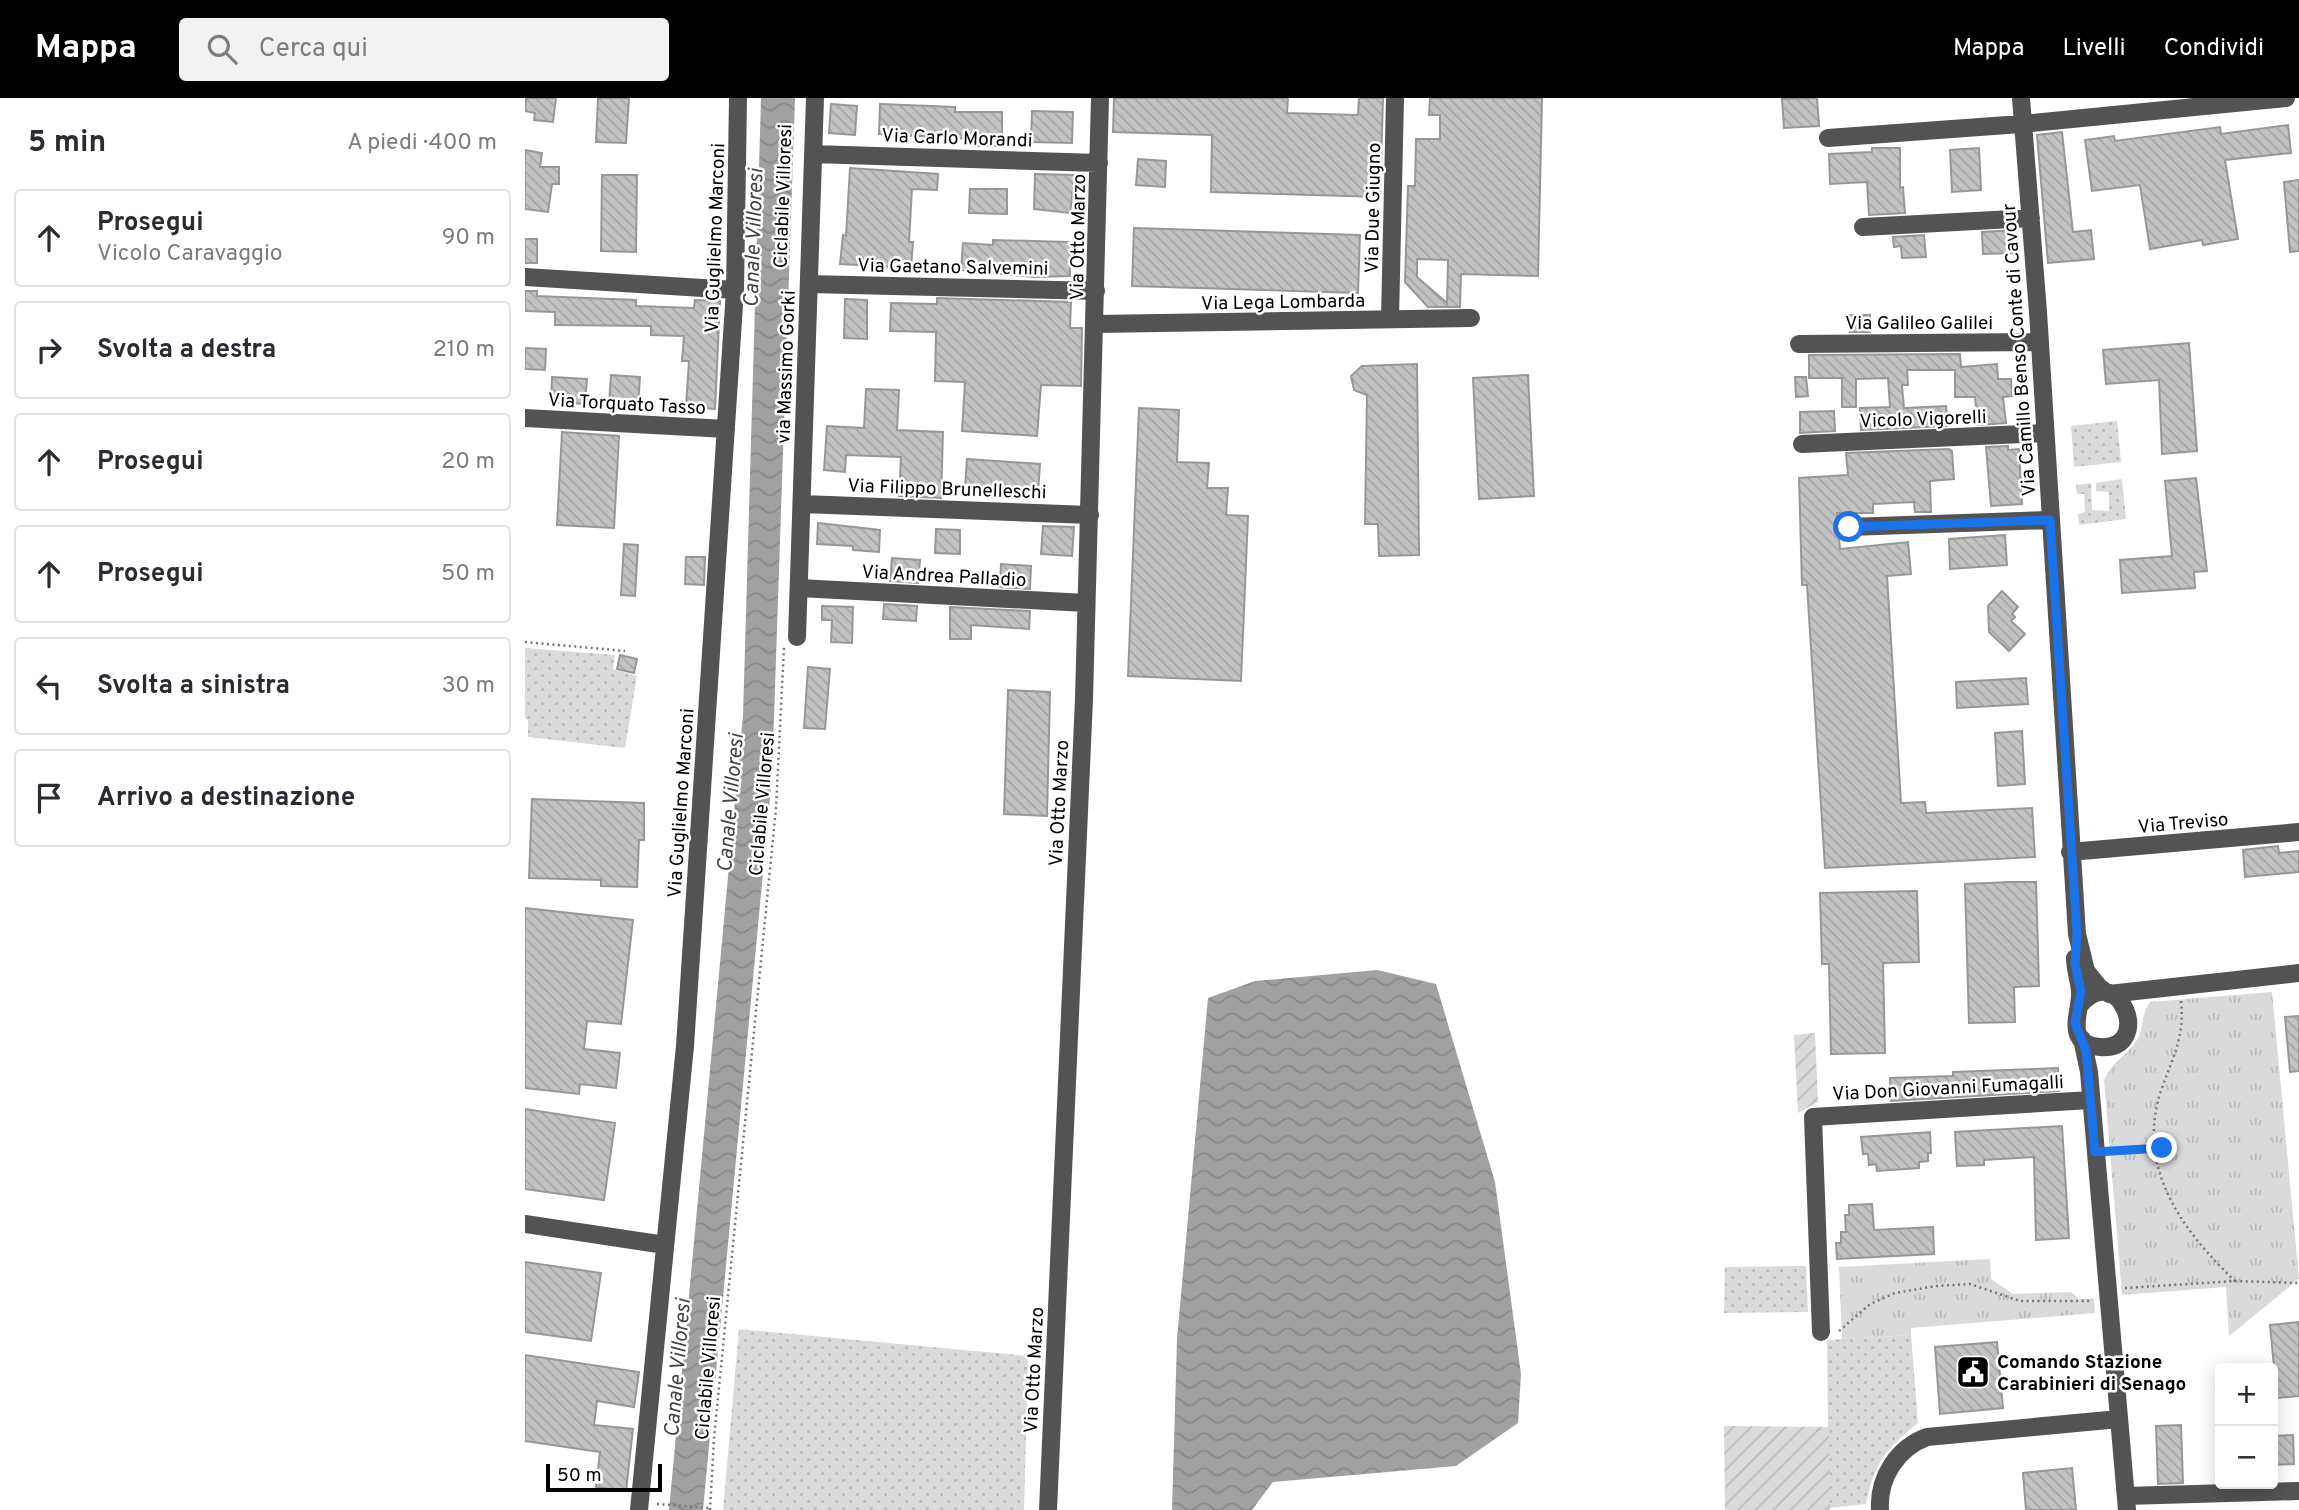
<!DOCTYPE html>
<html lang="it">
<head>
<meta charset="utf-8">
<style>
  body { margin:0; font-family:Overpass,sans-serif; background:#f2f2f3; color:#2b2b33 }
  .controls { position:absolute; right:21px; bottom:21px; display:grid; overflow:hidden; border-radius:7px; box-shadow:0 4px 18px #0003 }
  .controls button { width:63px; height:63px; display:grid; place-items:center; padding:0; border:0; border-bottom:2px solid #e1e1e2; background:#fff; color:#2b2b33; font:35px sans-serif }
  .scale { position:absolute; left:21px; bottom:18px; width:116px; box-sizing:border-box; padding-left:7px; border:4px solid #000; border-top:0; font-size:19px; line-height:24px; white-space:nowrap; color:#000; -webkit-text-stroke:5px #fff; paint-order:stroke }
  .stop { position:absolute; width:21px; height:21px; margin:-16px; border:5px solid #1a73e8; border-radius:50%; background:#fff }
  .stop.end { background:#1a73e8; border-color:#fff; box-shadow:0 2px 7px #0008 }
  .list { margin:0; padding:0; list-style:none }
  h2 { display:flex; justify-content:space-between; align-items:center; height:91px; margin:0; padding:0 28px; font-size:30px }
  h2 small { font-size:23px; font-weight:400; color:#7c7c81 }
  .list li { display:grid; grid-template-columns:46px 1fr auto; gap:21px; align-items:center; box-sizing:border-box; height:98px; margin:0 14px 14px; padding:0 14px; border:2px solid #e1e1e2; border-radius:7px }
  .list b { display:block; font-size:26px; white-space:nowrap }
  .list p { margin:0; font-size:23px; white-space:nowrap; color:#7c7c81 }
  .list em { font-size:23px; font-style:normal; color:#7c7c81 }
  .icon { flex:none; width:38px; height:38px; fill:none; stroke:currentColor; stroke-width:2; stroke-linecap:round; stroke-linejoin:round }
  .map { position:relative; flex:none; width:1774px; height:1412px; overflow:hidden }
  header { display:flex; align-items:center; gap:42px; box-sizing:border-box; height:98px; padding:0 35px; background:#000; color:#fff }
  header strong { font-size:33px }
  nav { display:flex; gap:38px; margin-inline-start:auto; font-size:24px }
  .search { width:490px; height:63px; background:#f2f2f3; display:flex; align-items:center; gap:18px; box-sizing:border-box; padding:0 24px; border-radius:7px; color:#7c7c81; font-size:26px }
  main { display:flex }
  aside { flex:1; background:#fff }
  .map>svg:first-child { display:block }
</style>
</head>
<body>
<header>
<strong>Mappa</strong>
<div class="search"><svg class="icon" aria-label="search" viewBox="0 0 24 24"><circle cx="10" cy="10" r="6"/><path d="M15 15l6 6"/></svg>Cerca qui</div>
<nav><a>Mappa</a><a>Livelli</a><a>Condividi</a></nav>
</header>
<main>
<aside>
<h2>5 min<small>A piedi · 400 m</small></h2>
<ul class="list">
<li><svg class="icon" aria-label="ahead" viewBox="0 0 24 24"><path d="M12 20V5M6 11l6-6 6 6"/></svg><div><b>Prosegui</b><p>Vicolo Caravaggio</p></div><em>90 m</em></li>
<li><svg class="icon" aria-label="right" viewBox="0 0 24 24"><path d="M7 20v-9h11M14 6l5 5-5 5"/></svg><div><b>Svolta a destra</b></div><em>210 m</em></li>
<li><svg class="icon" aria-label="ahead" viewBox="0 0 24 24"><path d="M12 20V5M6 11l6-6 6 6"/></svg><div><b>Prosegui</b></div><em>20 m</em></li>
<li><svg class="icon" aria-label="ahead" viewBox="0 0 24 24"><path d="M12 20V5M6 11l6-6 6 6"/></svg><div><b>Prosegui</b></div><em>50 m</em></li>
<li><svg class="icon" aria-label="left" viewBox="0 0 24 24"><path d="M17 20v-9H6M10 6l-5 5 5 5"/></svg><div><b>Svolta a sinistra</b></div><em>30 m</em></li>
<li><svg class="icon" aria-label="arrive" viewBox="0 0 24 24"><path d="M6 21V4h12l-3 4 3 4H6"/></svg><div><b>Arrivo a destinazione</b></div></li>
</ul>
</aside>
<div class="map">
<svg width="1774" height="1412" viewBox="0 0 1774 1412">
  <defs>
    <pattern id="grass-dots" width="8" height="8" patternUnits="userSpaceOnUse" patternTransform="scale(1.75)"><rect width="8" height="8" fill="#dadada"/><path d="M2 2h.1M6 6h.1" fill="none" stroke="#b9b9b9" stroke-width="1.8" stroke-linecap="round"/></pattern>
    <pattern id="park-tufts" width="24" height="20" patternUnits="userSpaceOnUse" patternTransform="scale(1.75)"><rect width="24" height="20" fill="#dadada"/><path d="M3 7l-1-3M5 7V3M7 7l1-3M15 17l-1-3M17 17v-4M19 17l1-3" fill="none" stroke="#b9b9b9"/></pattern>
    <pattern id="garden-furrows" width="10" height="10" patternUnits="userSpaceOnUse" patternTransform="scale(1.75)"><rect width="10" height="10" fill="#dadada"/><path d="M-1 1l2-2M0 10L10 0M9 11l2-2" fill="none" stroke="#b9b9b9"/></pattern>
    <pattern id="water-waves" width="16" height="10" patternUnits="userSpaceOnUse" patternTransform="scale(1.75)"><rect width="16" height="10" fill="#a1a1a1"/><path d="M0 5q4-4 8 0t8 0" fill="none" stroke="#898989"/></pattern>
    <pattern id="building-back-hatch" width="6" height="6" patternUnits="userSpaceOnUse" patternTransform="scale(1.75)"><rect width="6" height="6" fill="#c3c3c3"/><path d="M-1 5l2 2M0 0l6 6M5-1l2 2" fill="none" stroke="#a6a6a6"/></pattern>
  </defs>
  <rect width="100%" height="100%" fill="#fff"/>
  <path fill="url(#grass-dots)" d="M1592,323l4,41 -47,5 -3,-41z
    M1597,381l4,40 -47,6 -1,-11 7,-2 -1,-18h-7l-1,-9 15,-2 1,27 17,1v-19l-13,-1v-8z
    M0,550l90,7 -2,14 24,7 -12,72 -97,-11v-17l-3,-2z
    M1281,1168l2,46 -84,1 1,-46z
    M214,1231l289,27 -4,154h-301z
    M1386,1237l7,88c-33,27 -44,40 -52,81l-37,4 -2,-168z"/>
  <path fill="url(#park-tufts)" d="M1747,894l27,287 -70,57 -3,-49 -104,8 -18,-215c10,-21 23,-24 33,-40 7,-12 4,-27 13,-38z
    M1465,1161l1,20 22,15 58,-2 8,7h15l1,14 -184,15v7l-69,4 -3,-72z"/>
  <path fill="url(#garden-furrows)" d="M1290,935l3,69 -20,11 -4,-78z
    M1199,1328l105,1 1,83h-105z"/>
  <path fill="url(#water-waves)" d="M236,0h34l-23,679 -69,733h-34l74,-794z
    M852,872l59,14 59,198 26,192 -3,49 -62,43 -183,16 -21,28h-80l5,-171 31,-341 47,-17z"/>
  <path fill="url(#building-back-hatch)" stroke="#979797" stroke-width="2" fill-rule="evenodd" d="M1,0h30l-3,24 -19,-2 1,-7 -10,-2z
    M73,0h31l-3,45 -30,-1z
    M589,0h174l-1,15 71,2 1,-17h24l-3,99 -169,-5 1,-57 -99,-3z
    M905,0h112l-4,178 -77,-2 -1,33h-32l-23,-25 3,-96h7l1,-47h24v-24h-11zM892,161l31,1 -1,43 -30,-26z
    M1292,0l2,28 -35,2 -2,-29z
    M306,6l26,2 -2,29 -26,-2z
    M355,6l75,3v5h47v34h-28v-7l-95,-5z
    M507,13l41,1 -1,31 -41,-1z
    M1763,27l3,28 -66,7 13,79 -35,6 -1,-5 -52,9 -10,-64 -48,6 -7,-51 29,-4 1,5 105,-14 1,7z
    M1537,34l11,100 18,-2 3,29 -46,4 -11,-128z
    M1347,50h28v40l3,-1 2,26 -36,2 -2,-33 -37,2 -1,-30 43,-2z
    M1454,50l2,42 -29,2 -2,-42z
    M0,52l17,3 -2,14h19v17h-7l-4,28 -23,-3z
    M613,61l28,2 -1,26 -29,-2z
    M325,70l88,6 -1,16 -25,-1 -3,53h4l-2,26 -71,-4 3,-29 3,1z
    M510,76l40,1 -5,38 -36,-4z
    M77,77h35l-1,77 -35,-1z
    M1774,82v71l-9,1 -6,-70z
    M445,91h37v25l-38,-1z
    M609,130l226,7 -2,58 -226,-7z
    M1490,132l1,23 -33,1 -1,-22z
    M1399,137l2,22 -24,1 -1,-12 -7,1 -1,-10z
    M0,141h12v24h-12z
    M468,142l76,2 1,34 -36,1 -73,-7 2,-27 30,2z
    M0,193h12v5l99,4v6l58,2 1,-8 25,1 -5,108 -29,-2 3,-46h-7l2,-25 -33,-1v-9l-96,-1v-13l-30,-1z
    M412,200l134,4 -1,26h12l-1,58 -40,-1 -4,51 -75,-5 3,-49 -30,-1 1,-49 -46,-1 1,-28 46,1z
    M320,201l22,1v39l-23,-1z
    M1325,217h20v17h-20z
    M1664,245l8,108 -35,3 -3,-74 -53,4 -3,-34z
    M0,250l21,1 -1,21 -20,-1z
    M1435,256l1,13 36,-3 1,15h13l1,17 -9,1 3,26 -28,2 -3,-28h-20v-27h-48l1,15h-6l2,23 42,-2 2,20 -87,4 -1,-22 30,-1 -2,-29 -32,1v28h-14v-29h-33v-23z
    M892,266l2,191 -40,1 -1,-32h-13l2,-129 -13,-5 -3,-14 11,-10z
    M86,277l29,2 -2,29 -29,-3z
    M1003,277l6,121 -55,3 -6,-121z
    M27,279l35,2 -2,25 -34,-2z
    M1270,279h11l2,19 -12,1z
    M341,291l33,1 -2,40 46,2 -2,66 -42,-2 2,-39 -55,-2 -1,17 -21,-2 3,-44 37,2z
    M614,310l40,2 -2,52 32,1 -2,25h21l-2,27 22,1 -7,165 -113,-5z
    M1309,313l1,20 -35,2v-21z
    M37,334l57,4 -5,92 -57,-3z
    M1483,348v4l11,-1 3,55 -31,2 -5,-59z
    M1424,351l3,2 2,28 -24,2 1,31h-16l-1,-10 -41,2v9h-36l3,36 68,-7 3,32 -24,2 14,227 24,-1 1,11 106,-5 3,49 -210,11 -18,-283h-5l-3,-107 49,-3 -2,-22z
    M442,361l73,5 -2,29 -73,-5z
    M1671,380l11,93 -13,1 1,16 -73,5 -2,-33 52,-4 -7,-75z
    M293,425l62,7 -1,22 -26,-2v-4l-36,-2z
    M518,428l31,1 -2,29 -31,-2z
    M411,431l24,1v24l-25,-1z
    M1480,437l2,30 -57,4 -1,-30z
    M99,446l14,1 -3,51 -14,-1z
    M161,459h19l-1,28 -19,-1z
    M367,460l28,2 -2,23 -28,-2z
    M476,466l30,2 -1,23 -30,-2z
    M1477,493l16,16 -6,7 3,3 -4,4 14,13 -16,17 -20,-19 -1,-26z
    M359,506l33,2 -1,15 -33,-2z
    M297,508l31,1 -1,36 -21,-1 1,-22h-10z
    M425,509l80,4 -1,18 -58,-4v14h-21z
    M95,557l17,4 -3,14 -17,-4z
    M283,569l22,2 -5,60 -21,-1z
    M1501,580l2,26 -71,4 -1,-26z
    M483,592l42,2 -3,124 -43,-2z
    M1497,633l3,53 -27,2 -3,-53z
    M7,701l112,4v37h-5l-2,47 -36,-1v-6l-72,-2z
    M1753,748l1,7 20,-2v21l-54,5 -2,-27z
    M1485,784h26l3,104 -25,1 1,35 -46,1 -4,-139z
    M1392,793l2,71 -36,1 2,90 -54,1 -2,-90h-7l-2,-71z
    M0,810l108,12 -12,104 -34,-3 -3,28 36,4 -4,35 -36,-4 -1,10 -54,-6z
    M1774,918v55l-9,1 -5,-55z
    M1533,970l1,23 -168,10 -1,-23 63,-2v-4z
    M0,1011l90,14 -11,77 -79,-11z
    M1537,1028l7,112 -33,2 -2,-83 -50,3v5l-27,1 -2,-34z
    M1405,1034l1,21h-3v8l-9,1v6l-42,3 -1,-7 -7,1 -1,-11h-5l-2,-17z
    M1347,1106l2,26 59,-3 1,27 -97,5 -1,-16h5v-11h5l-1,-17h4v-10z
    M0,1164l76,11 -10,68 -66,-9z
    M1774,1224v74l-22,2 -7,-73z
    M1472,1244l6,66 -63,6 -5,-67z
    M0,1257l114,17 -5,35 -37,-6 -3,24 39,4 -7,62 -30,-4 4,-35 -75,-11z
    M1656,1327l2,58 -25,1 -2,-58z
    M1768,1337l1,29 -21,1v-29z
    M1547,1370l4,42h-50l-3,-37z"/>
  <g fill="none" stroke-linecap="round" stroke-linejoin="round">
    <path stroke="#757575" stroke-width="2.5" stroke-dasharray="2 3.5" stroke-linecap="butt" d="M0,544l100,9
      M1656,903c4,34 -8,56 -19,87 -28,78 20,142 73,193
      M1587,1053l50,-3
      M1600,1190l110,-7 64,2
      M1314,1233l31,-27 25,-11 41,-7 34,-2 50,17h72
      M132,1406l52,4
      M185,1412l4,-72 62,-630 8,-161"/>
    <path stroke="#535353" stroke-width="18" d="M1496,0l17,214 39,622 9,37 13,16 10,7 190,-21
      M1303,40l193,-14 265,-26
      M288,56l286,9
      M1338,129l168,-9
      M0,179l210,13
      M284,186l287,7
      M865,221l5,-221
      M571,226l375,-6
      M1274,246l241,-2
      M0,320l201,11
      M1277,346l243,-11
      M278,406l287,11
      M1324,429l201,-7
      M274,490l287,15
      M272,539l18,-539
      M1545,754l229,-20
      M1550,860c0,11 4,22 5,33 2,19 -18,53 20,56 55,4 19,-90 -21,-41
      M1557,941l7,33 38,438
      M0,1126l140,21
      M1296,1234l-8,-215 278,-17
      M1601,1398l173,-5
      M114,1412l46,-464 50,-756 3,-192
      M523,1412l36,-811 16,-601
      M1355,1412c-2,-32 17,-62 47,-73l192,-18"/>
  </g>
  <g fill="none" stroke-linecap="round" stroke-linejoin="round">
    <path stroke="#1a73e8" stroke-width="9" d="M1324,429l201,-7 27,414 -2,30 6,27 -6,32 11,28 9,101 67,-4"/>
  </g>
  <defs>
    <symbol id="civic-square" viewBox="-11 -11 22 22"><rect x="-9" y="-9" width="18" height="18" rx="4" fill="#000" stroke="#fff"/><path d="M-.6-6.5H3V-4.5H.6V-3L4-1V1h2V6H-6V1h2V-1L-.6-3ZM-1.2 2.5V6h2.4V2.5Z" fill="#fff"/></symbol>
  </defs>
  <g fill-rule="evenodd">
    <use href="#civic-square" x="1429" y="1255" width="38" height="38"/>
  </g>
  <g text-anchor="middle" stroke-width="5" stroke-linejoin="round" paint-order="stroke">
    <g font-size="19" fill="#000" stroke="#fff">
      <text transform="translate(432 39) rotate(2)" y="7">Via Carlo Morandi</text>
      <text transform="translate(257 98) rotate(-88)" y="7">Ciclabile Villoresi</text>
      <text transform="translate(847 110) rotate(-89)" y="7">Via Due Giugno</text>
      <text transform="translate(552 139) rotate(-89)" y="7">Via Otto Marzo</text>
      <text transform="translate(189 140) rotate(-88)" y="7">Via Guglielmo Marconi</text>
      <text transform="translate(428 168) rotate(1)" y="7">Via Gaetano Salvemini</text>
      <text transform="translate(758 203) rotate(-1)" y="7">Via Lega Lombarda</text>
      <text x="1394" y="231">Via Galileo Galilei</text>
      <text transform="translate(1493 252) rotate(-94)" y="7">Via Camillo Benso Conte di Cavour</text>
      <text transform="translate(260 269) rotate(-88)" y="7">via Massimo Gorki</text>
      <text transform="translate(102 305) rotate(3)" y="7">Via Torquato Tasso</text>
      <text transform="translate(1398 320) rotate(-2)" y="7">Vicolo Vigorelli</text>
      <text transform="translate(422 390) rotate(2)" y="7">Via Filippo Brunelleschi</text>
      <text transform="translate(419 477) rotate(3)" y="7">Via Andrea Palladio</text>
      <text transform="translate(155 705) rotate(-86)" y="7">Via Guglielmo Marconi</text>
      <text transform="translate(533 705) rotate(-87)" y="7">Via Otto Marzo</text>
      <text transform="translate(236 706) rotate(-85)" y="7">Ciclabile Villoresi</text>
      <text transform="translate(1658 724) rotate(-5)" y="7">Via Treviso</text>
      <text transform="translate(1423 989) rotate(-3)" y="7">Via Don Giovanni Fumagalli</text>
      <text transform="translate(182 1270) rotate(-85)" y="7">Ciclabile Villoresi</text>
      <text transform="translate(508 1272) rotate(-87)" y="7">Via Otto Marzo</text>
    </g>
    <g font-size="19" font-weight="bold" fill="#000" stroke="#fff" text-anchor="start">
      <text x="1472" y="1270">Comando Stazione<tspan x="1472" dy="22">Carabinieri di Senago</tspan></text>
    </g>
    <g font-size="21" font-style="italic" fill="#424242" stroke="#fff">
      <text transform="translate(228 140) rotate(-88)" y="7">Canale Villoresi</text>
      <text transform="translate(205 705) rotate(-85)" y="7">Canale Villoresi</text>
      <text transform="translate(152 1270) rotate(-85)" y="7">Canale Villoresi</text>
    </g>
  </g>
</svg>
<div class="controls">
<button>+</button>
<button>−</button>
</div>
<div class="scale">50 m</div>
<div class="stop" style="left:1324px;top:429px"></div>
<div class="stop end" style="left:1637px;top:1050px"></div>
</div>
</main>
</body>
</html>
